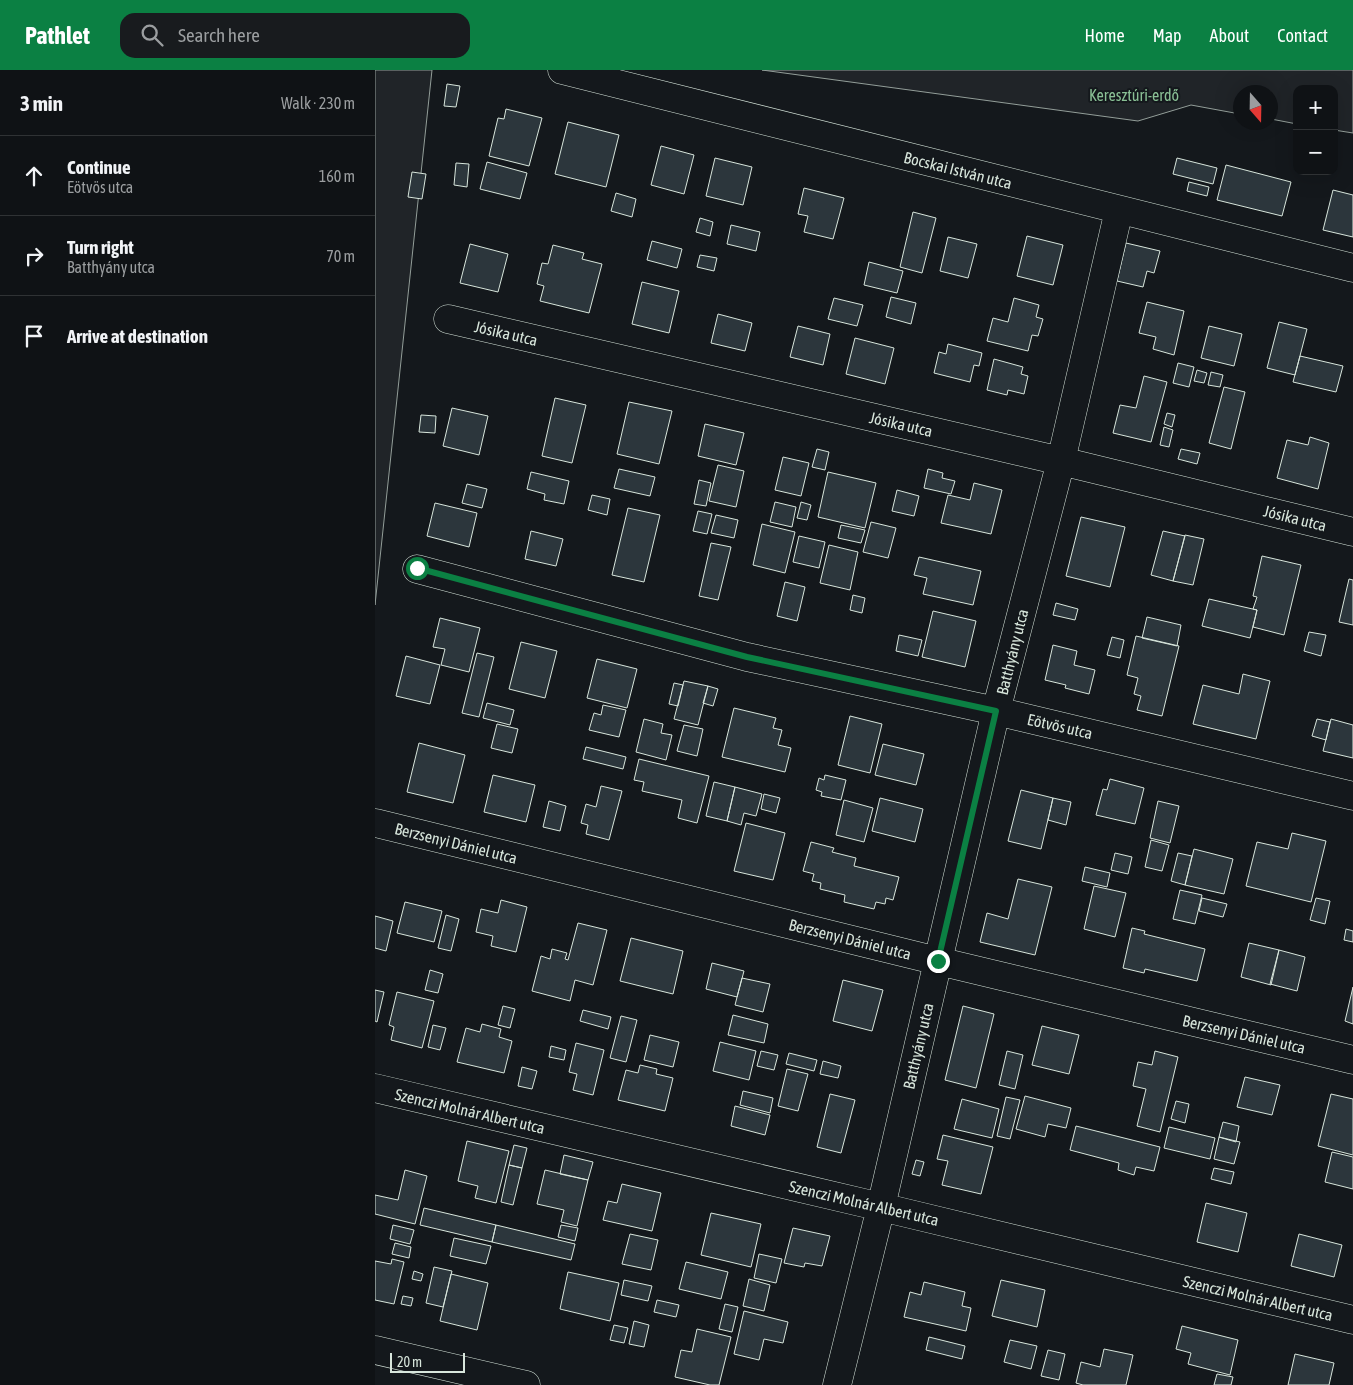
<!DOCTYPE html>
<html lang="en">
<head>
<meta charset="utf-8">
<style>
  body { margin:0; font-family:"Asap Condensed",sans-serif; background:#181b1e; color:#f1f3f6 }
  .controls { position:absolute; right:15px; top:15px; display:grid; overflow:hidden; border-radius:10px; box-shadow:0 5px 20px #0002 }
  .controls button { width:45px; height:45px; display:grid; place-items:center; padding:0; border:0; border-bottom:1px solid #2f3234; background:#0f1215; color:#f1f3f6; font:25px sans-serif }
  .compass { position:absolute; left:858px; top:15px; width:45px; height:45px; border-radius:50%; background:#0f1215; box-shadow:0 5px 20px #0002; rotate:160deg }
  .scale { position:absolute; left:15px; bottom:12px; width:75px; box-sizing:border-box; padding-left:5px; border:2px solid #d8e6dc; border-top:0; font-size:14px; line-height:18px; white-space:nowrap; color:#d8e6dc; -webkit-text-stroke:4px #14181c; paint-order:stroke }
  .stop { position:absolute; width:15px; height:15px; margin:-11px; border:4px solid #0b8043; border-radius:50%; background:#fff }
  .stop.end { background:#0b8043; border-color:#fff; box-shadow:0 1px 5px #0008 }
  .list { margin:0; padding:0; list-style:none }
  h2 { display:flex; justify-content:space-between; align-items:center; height:65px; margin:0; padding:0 20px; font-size:21px }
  h2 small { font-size:16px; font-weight:400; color:#9b9ea0 }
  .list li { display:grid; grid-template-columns:32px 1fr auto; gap:15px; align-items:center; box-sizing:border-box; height:80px; padding:0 20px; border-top:1px solid #2f3234 }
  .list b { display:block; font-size:19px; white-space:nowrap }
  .list p { margin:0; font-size:16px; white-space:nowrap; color:#9b9ea0 }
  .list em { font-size:16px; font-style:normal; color:#9b9ea0 }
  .icon { flex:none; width:28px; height:28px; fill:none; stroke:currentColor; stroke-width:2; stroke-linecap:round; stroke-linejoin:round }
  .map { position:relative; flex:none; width:978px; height:1315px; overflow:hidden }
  header { display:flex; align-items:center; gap:30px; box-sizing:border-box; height:70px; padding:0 25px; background:#0b8043; color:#fff }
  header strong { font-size:24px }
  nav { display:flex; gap:28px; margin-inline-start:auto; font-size:18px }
  .search { width:350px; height:45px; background:#181b1e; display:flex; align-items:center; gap:12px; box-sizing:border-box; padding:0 18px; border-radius:15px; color:#9b9ea0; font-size:19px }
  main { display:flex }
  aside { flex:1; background:#0f1215 }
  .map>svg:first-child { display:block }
</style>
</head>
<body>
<header>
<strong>Pathlet</strong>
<div class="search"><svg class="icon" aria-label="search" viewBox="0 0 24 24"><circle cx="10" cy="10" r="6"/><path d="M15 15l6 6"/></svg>Search here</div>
<nav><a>Home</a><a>Map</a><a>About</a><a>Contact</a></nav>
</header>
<main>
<aside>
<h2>3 min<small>Walk · 230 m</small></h2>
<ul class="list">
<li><svg class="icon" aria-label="ahead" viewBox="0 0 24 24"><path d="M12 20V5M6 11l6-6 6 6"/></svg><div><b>Continue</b><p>Eötvös utca</p></div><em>160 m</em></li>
<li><svg class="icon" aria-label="right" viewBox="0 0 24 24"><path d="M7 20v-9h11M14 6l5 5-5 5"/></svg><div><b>Turn right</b><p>Batthyány utca</p></div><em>70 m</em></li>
<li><svg class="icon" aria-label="arrive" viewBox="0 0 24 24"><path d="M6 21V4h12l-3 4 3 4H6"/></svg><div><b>Arrive at destination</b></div></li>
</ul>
</aside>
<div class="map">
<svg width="978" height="1315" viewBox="0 0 978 1315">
  <rect width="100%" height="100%" fill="#14181c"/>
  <path fill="#202428" stroke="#939e99" d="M0,0h57l-57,535z
    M387,0h591v63l-19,-3v-41h-37v35l-26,-5v-27h-30l-1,22 -49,-9 -53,16z"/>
  <path fill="#2c363c" stroke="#d8e6dc" d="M72,14l13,2 -4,21 -12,-1z
    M131,39l36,9 -13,48 -40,-10 9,-38 6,1z
    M193,52l51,13 -13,52 -51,-13z
    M286,76l33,9 -10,39 -33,-9z
    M340,88l37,9 -9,38 -37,-9z
    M802,88l40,10 -4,16 -40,-10z
    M112,92l40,11 -7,26 -40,-10z
    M81,93l13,1 -2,23 -13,-2z
    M851,95l65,17 -9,34 -65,-16z
    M37,102l14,2 -4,25 -14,-2z
    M814,112l20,5 -2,9 -20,-5z
    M429,118l40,10 -11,41 -29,-7 4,-16 -10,-2z
    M958,120l20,5v42l-30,-7z
    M241,123l20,6 -4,18 -21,-6z
    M538,142l23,6 -14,55 -22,-6z
    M325,148l13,4 -3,14 -14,-4z
    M356,155l29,7 -4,19 -29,-7z
    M652,166l36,9 -10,40 -36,-9z
    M573,167l29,7 -9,34 -28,-7z
    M277,171l30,8 -5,19 -30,-8z
    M751,173l34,8 -6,22 -7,-2 -4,16 -26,-6z
    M95,174l38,10 -10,38 -38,-9z
    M178,175l31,8 -2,6 20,5 -13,49 -49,-12 4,-15 -7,-2 5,-21 6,1z
    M325,185l17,3 -3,13 -17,-4z
    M494,192l34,9 -6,22 -33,-8z
    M267,212l37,9 -10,42 -37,-9z
    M516,227l25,6 -5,21 -25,-7z
    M459,228l29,7 -6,21 -29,-7z
    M639,228l25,7 -3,12 7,2 -5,17 -6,-1 -4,16 -41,-10 6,-23 15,4z
    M772,232l37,9 -10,44 -21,-6 3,-12 -17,-4z
    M343,244l34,9 -7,28 -34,-8z
    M904,252l28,7 -12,46 -28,-7z
    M423,256l32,8 -7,31 -33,-8z
    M834,256l33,8 -8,32 -33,-8z
    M480,268l39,10 -9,36 -39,-10z
    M573,274l34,9 -3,13 -5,-1 -4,17 -36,-9 5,-21 7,2z
    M925,286l43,10 -7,26 -43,-10z
    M619,289l29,8 -2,7 7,2 -4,18 -16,-4 -1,5 -20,-5z
    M803,293l16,4 -5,20 -16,-4z
    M822,300l10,3 -3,10 -10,-2z
    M836,302l12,3 -3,12 -12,-2z
    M769,306l23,6 -16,60 -38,-9 7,-28 16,3z
    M849,317l21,5 -14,57 -22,-6z
    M180,328l31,7 -14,58 -30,-7z
    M254,332l43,9 -13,53 -42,-10z
    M77,338l36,8 -9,39 -36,-9z
    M792,343l8,2 -3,12 -8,-3z
    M46,345l15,1 -1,17 -16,-1z
    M330,354l39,9 -8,32 -38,-9z
    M789,357l9,3 -4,17 -9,-2z
    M935,367l19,6 -11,46 -41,-11 10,-38 21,5z
    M442,379l12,3 -4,18 -13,-3z
    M806,379l19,4 -3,11 -19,-5z
    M408,387l26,6 -8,33 -26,-6z
    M343,395l26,6 -8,36 -27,-6z
    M244,399l36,8 -5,19 -36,-8z
    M553,399l15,4 -1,5 13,3 -4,13 -27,-6z
    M156,402l38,9 -5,23 -20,-4 1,-6 -18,-5z
    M453,402l48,11 -11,45 -47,-11z
    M324,410l12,3 -5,23 -12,-2z
    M599,413l28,7 -11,44 -50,-11 7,-28 22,5z
    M92,414l20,5 -5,19 -20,-5z
    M522,420l22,6 -5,20 -22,-5z
    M217,425l18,4 -3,16 -19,-5z
    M400,432l21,5 -4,20 -22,-5z
    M426,432l10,3 -4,15 -10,-2z
    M60,433l42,10 -8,34 -42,-11z
    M253,438l32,7 -16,67 -32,-7z
    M323,441l14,3 -5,20 -14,-3z
    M341,445l22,5 -4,18 -23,-5z
    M706,447l44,10 -15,60 -44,-11z
    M496,452l25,6 -8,30 -25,-6z
    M387,454l33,8 -10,41 -32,-8z
    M466,455l24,5 -4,13 -23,-5z
    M156,461l32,8 -7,27 -31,-7z
    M788,461l22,5 -12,45 -22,-6z
    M810,465l19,4 -11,46 -20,-4z
    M424,466l26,6 -6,26 -26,-6z
    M336,473l20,4 -13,53 -19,-4z
    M454,475l29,7 -8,38 -30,-7z
    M887,486l39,9 -17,70 -31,-8 4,-17 -4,-1 4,-12 -4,-1z
    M544,487l62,14 -8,34 -50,-11 4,-16 -13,-3z
    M974,509l4,1v45l-14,-3z
    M410,512l20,5 -8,34 -20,-5z
    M478,525l12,3 -3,15 -12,-3z
    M834,529l48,11 -7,28 -48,-12z
    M681,533l22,6 -3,11 -22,-5z
    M558,541l43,10 -11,46 -43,-10z
    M772,547l34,8 -4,21 -35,-8z
    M65,548l40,10 -11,44 -28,-7 4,-16 -12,-2z
    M934,562l17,3 -5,21 -17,-5z
    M524,565l23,5 -4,16 -22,-5z
    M761,566l43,10 -17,70 -25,-6 4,-14 -7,-2 4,-16 -11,-3z
    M737,567l12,3 -4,18 -13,-3z
    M146,572l36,9 -12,47 -36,-9z
    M678,575l24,6 -3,14 21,5 -6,24 -24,-6 1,-3 -21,-5z
    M102,583l17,4 -15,60 -17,-4z
    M31,586l34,9 -10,39 -34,-8z
    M222,589l40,10 -10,39 -40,-10z
    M868,604l27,7 -14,58 -63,-15 10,-39 36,9z
    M309,611l24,5 -10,39 -24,-6z
    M299,613l9,2 -5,21 -9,-2z
    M333,616l10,3 -5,17 -10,-3z
    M112,633l27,7 -4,15 -27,-7z
    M228,635l23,5 -7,27 -30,-7 5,-17 7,2z
    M359,638l42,10 -3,10 9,2 -4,15 13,3 -6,24 -63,-15z
    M475,646l32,8 -12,49 -32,-8z
    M269,649l19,5 -2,9 11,2 -6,25 -30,-8z
    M942,649l13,3 -4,18 -14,-4z
    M956,649l22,6v33l-30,-7z
    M122,654l21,5 -6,24 -21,-5z
    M309,655l19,4 -6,27 -20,-5z
    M44,673l46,12 -12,48 -46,-11z
    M508,674l41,10 -8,31 -41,-10z
    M211,677l40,10 -3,12 -40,-10z
    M264,689l70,17 -12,47 -19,-5 4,-18 -40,-9 2,-9 -10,-2z
    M118,705l42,10 -9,37 -42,-10z
    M450,705l21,5 -5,20 -20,-4 1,-4 -6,-2 3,-12 5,2z
    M735,709l34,9 -9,36 -39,-9 7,-26 4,1z
    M339,712l21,5 -8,34 -21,-5z
    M226,716l21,5 -13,49 -23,-6 2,-9 -7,-2 5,-19 10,3z
    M360,717l27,7 -6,22 -12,-3 -3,12 -14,-4z
    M646,720l32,8 -12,51 -33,-8z
    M389,724l16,4 -4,15 -15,-4z
    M505,728l43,11 -8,33 -43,-11z
    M678,728l18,4 -5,23 -18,-5z
    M469,730l29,8 -9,34 -28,-7z
    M174,731l17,5 -6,25 -17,-4z
    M783,731l21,5 -9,37 -20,-5z
    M371,753l39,10 -12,47 -39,-9z
    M917,763l34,8 -15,61 -65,-16 11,-44 31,7z
    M776,770l18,5 -7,26 -17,-4z
    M436,772l23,6 -2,4 24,6 -2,8 45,11 -6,23 -7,-2 -1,6 -9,-2 -2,7 -30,-7 1,-7 -25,-6 1,-6 -9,-2 2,-7 -11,-3z
    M819,779l39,10 -9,35 -39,-9z
    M740,783l17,4 -4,17 -17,-4z
    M803,783l14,3 -7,29 -14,-4z
    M710,797l25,6 -3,14 -25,-6z
    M643,809l34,8 -17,68 -55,-13 7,-29 21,6z
    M719,816l32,7 -11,44 -31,-8z
    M805,820l22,5 -7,29 -22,-5z
    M827,828l25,6 -4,13 -24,-6z
    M941,828l14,3 -5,23 -15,-4z
    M126,830l26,7 -11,45 -25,-6 2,-10 -17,-4 5,-23 17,4z
    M30,832l37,9 -8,31 -37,-9z
    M71,845l13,4 -8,32 -13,-3z
    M0,846l18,5 -7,30 -11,-3z
    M203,853l29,7 -14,55 -18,-5 -5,21 -38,-10 9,-35 9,3 2,-10 15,4 -2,6 3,1z
    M757,858l13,3 -1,3 61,15 -8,32 -52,-12 -1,4 -21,-5z
    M971,859l7,2v11l-9,-2z
    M256,868l52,13 -10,43 -53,-13z
    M874,873l30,7 -8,35 -30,-8z
    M904,880l26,7 -8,34 -27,-7z
    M337,893l32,8 -7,26 -31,-8z
    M55,900l13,4 -5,19 -13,-3z
    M367,908l28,6 -7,28 -28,-7z
    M468,910l40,10 -11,41 -39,-10z
    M978,917v37l-8,-3z
    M0,920l9,2 -7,30 -2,-1z
    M22,922l37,9 -12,47 -31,-8 3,-13 -5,-2z
    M128,936l12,3 -5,19 -12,-3z
    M588,936l31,8 -18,74 -31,-8z
    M208,940l28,7 -3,12 -28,-8z
    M358,945l35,9 -4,19 -36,-8z
    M246,946l16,4 -11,42 -16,-4z
    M107,954l19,5 -2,8 13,4 -8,32 -47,-11 9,-34 14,4z
    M58,955l13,3 -6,22 -12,-3z
    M667,956l37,9 -10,39 -37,-9z
    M275,965l29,7 -6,25 -29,-7z
    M345,972l36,9 -7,29 -36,-9z
    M201,973l28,7 -11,45 -20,-5 4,-16 -8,-2z
    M176,976l15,4 -2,10 -15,-3z
    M386,981l17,4 -4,15 -17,-4z
    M632,981l16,4 -8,34 -16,-4z
    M780,981l23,6 -18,75 -23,-6 9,-37 -13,-3 5,-24 14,3z
    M414,983l28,7 -3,11 -28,-7z
    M448,991l18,5 -3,12 -18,-4z
    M265,995l17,4 -1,5 17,4 -8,33 -47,-11 8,-30 12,3z
    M147,997l15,4 -5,18 -14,-3z
    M412,999l21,5 -10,37 -20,-5z
    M870,1007l35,8 -8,30 -35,-8z
    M368,1021l30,7 -3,15 -30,-8z
    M455,1024l25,6 -14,53 -24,-6z
    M956,1024l22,5v56l-35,-9z
    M650,1026l46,12 -5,20 -18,-4 -3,13 -29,-8z
    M631,1027l14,3 -10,39 -13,-3z
    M587,1029l37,10 -7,29 -38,-9z
    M801,1031l13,3 -4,19 -14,-4z
    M360,1036l35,9 -5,20 -34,-9z
    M848,1052l16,4 -3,16 -17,-5z
    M701,1056l84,21 -6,24 -18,-4 -2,8 -16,-5 1,-7 -49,-13z
    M794,1057l46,11 -5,21 -46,-11z
    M568,1065l50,12 -12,47 -39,-9 6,-24 -11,-2z
    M844,1067l21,5 -6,22 -20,-5z
    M92,1071l42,10 -13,52 -21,-5 3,-12 -20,-5z
    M139,1075l13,3 -5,20 -13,-3z
    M957,1082l21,5v32l-28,-7z
    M189,1085l29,7 -5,18 -28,-6z
    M541,1090l8,2 -4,14 -8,-2z
    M134,1095l13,3 -9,37 -12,-3z
    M839,1098l20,4 -3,12 -20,-5z
    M30,1100l22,6 -12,48 -40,-10v-19l23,5z
    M170,1100l43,10 -11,46 -16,-4 3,-12 -27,-6z
    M247,1114l39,9 -9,38 -49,-11 5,-19 9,2z
    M831,1133l41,10 -9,39 -41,-10z
    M49,1138l72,17 -4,17 -72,-17z
    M336,1143l50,11 -10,43 -50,-12z
    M18,1155l21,5 -4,14 -20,-5z
    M121,1155l79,19 -4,16 -79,-18z
    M186,1155l17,3 -3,13 -17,-4z
    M418,1158l37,8 -8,30 -17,-3 -1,4 -20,-4z
    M255,1164l28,6 -7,30 -29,-6z
    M924,1164l43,11 -8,32 -43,-11z
    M79,1168l37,8 -5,18 -36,-8z
    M20,1173l16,4 -2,11 -17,-4z
    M384,1184l23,5 -6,24 -22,-5z
    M17,1189l12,3 -10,42 -19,-4v-39l16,3z
    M311,1192l42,10 -7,27 -42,-10z
    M59,1197l18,4 -9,36 -17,-4z
    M39,1201l9,3 -2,7 -9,-2z
    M193,1202l51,11 -9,38 -50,-12z
    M76,1204l37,9 -11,47 -37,-9z
    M374,1209l21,6 -6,26 -21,-5z
    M249,1210l28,6 -4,15 -27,-6z
    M626,1210l44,10 -8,37 -45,-11z
    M549,1212l41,10 -3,14 9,2 -5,23 -62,-14 6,-25 11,3z
    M28,1226l10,2 -2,8 -10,-2z
    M282,1230l22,5 -3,12 -22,-5z
    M350,1234l13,3 -6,25 -13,-3z
    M369,1241l44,11 -5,21 -19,-4 -5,21 -25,-6z
    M259,1251l15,4 -5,22 -15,-3z
    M239,1255l14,3 -4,15 -14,-3z
    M807,1256l56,14 -8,35 -42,-11 3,-11 -15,-4z
    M322,1259l34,8 -12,48h-9l-35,-8 6,-27 11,2z
    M554,1267l36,9 -3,13 -36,-9z
    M635,1270l27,6 -6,23 -27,-7z
    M729,1279l29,6 -7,30h-43l-7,-2 5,-21 19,5z
    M673,1280l17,4 -6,26 -18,-4z
    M920,1284l39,9 -5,22h-41z
    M842,1304l16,3 -2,8h-17z"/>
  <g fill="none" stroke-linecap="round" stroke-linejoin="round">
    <defs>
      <path id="minor" d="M187,0l791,198
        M73,249l613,142 292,71
        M42,499l330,88 249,54 357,85
        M1,753l562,138 415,99
        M0,1018l506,119 472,113
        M0,1280l151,35
        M462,1315l44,-178 115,-496 65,-250 58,-251"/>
    </defs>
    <use href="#minor" stroke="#d8e6dc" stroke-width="29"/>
    <use href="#minor" stroke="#14181c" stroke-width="28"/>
  </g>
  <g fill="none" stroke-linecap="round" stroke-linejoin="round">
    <path stroke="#0b8043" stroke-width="6" d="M42,498l330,89 249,54 -58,250"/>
  </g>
  <g text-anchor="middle" stroke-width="4" stroke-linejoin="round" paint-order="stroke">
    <g font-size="16" fill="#8ac095" stroke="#14181c">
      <text x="759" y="31">Keresztúri-erdő</text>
    </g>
    <g font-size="16" fill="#d8e6dc" stroke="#14181c">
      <text transform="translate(583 100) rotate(14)" y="6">Bocskai István utca</text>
      <text transform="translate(131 263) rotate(13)" y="6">Jósika utca</text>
      <text transform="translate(526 354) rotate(13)" y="6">Jósika utca</text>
      <text transform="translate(920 448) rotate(14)" y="6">Jósika utca</text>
      <text transform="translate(637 582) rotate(-76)" y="6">Batthyány utca</text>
      <text transform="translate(685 656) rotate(13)" y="6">Eötvös utca</text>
      <text transform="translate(81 773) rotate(14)" y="6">Berzsenyi Dániel utca</text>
      <text transform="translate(475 869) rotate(14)" y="6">Berzsenyi Dániel utca</text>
      <text transform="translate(869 964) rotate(13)" y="6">Berzsenyi Dániel utca</text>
      <text transform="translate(543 976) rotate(-77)" y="6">Batthyány utca</text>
      <text transform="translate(95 1041) rotate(13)" y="6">Szenczi Molnár Albert utca</text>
      <text transform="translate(489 1133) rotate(13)" y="6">Szenczi Molnár Albert utca</text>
      <text transform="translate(883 1228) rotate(13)" y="6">Szenczi Molnár Albert utca</text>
    </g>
  </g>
</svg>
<div class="controls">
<button>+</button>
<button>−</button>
</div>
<svg class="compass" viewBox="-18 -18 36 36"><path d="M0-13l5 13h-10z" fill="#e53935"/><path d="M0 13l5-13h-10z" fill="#9b9ea0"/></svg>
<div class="scale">20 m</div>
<div class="stop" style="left:42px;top:498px"></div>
<div class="stop end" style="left:563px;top:891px"></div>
</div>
</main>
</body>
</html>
